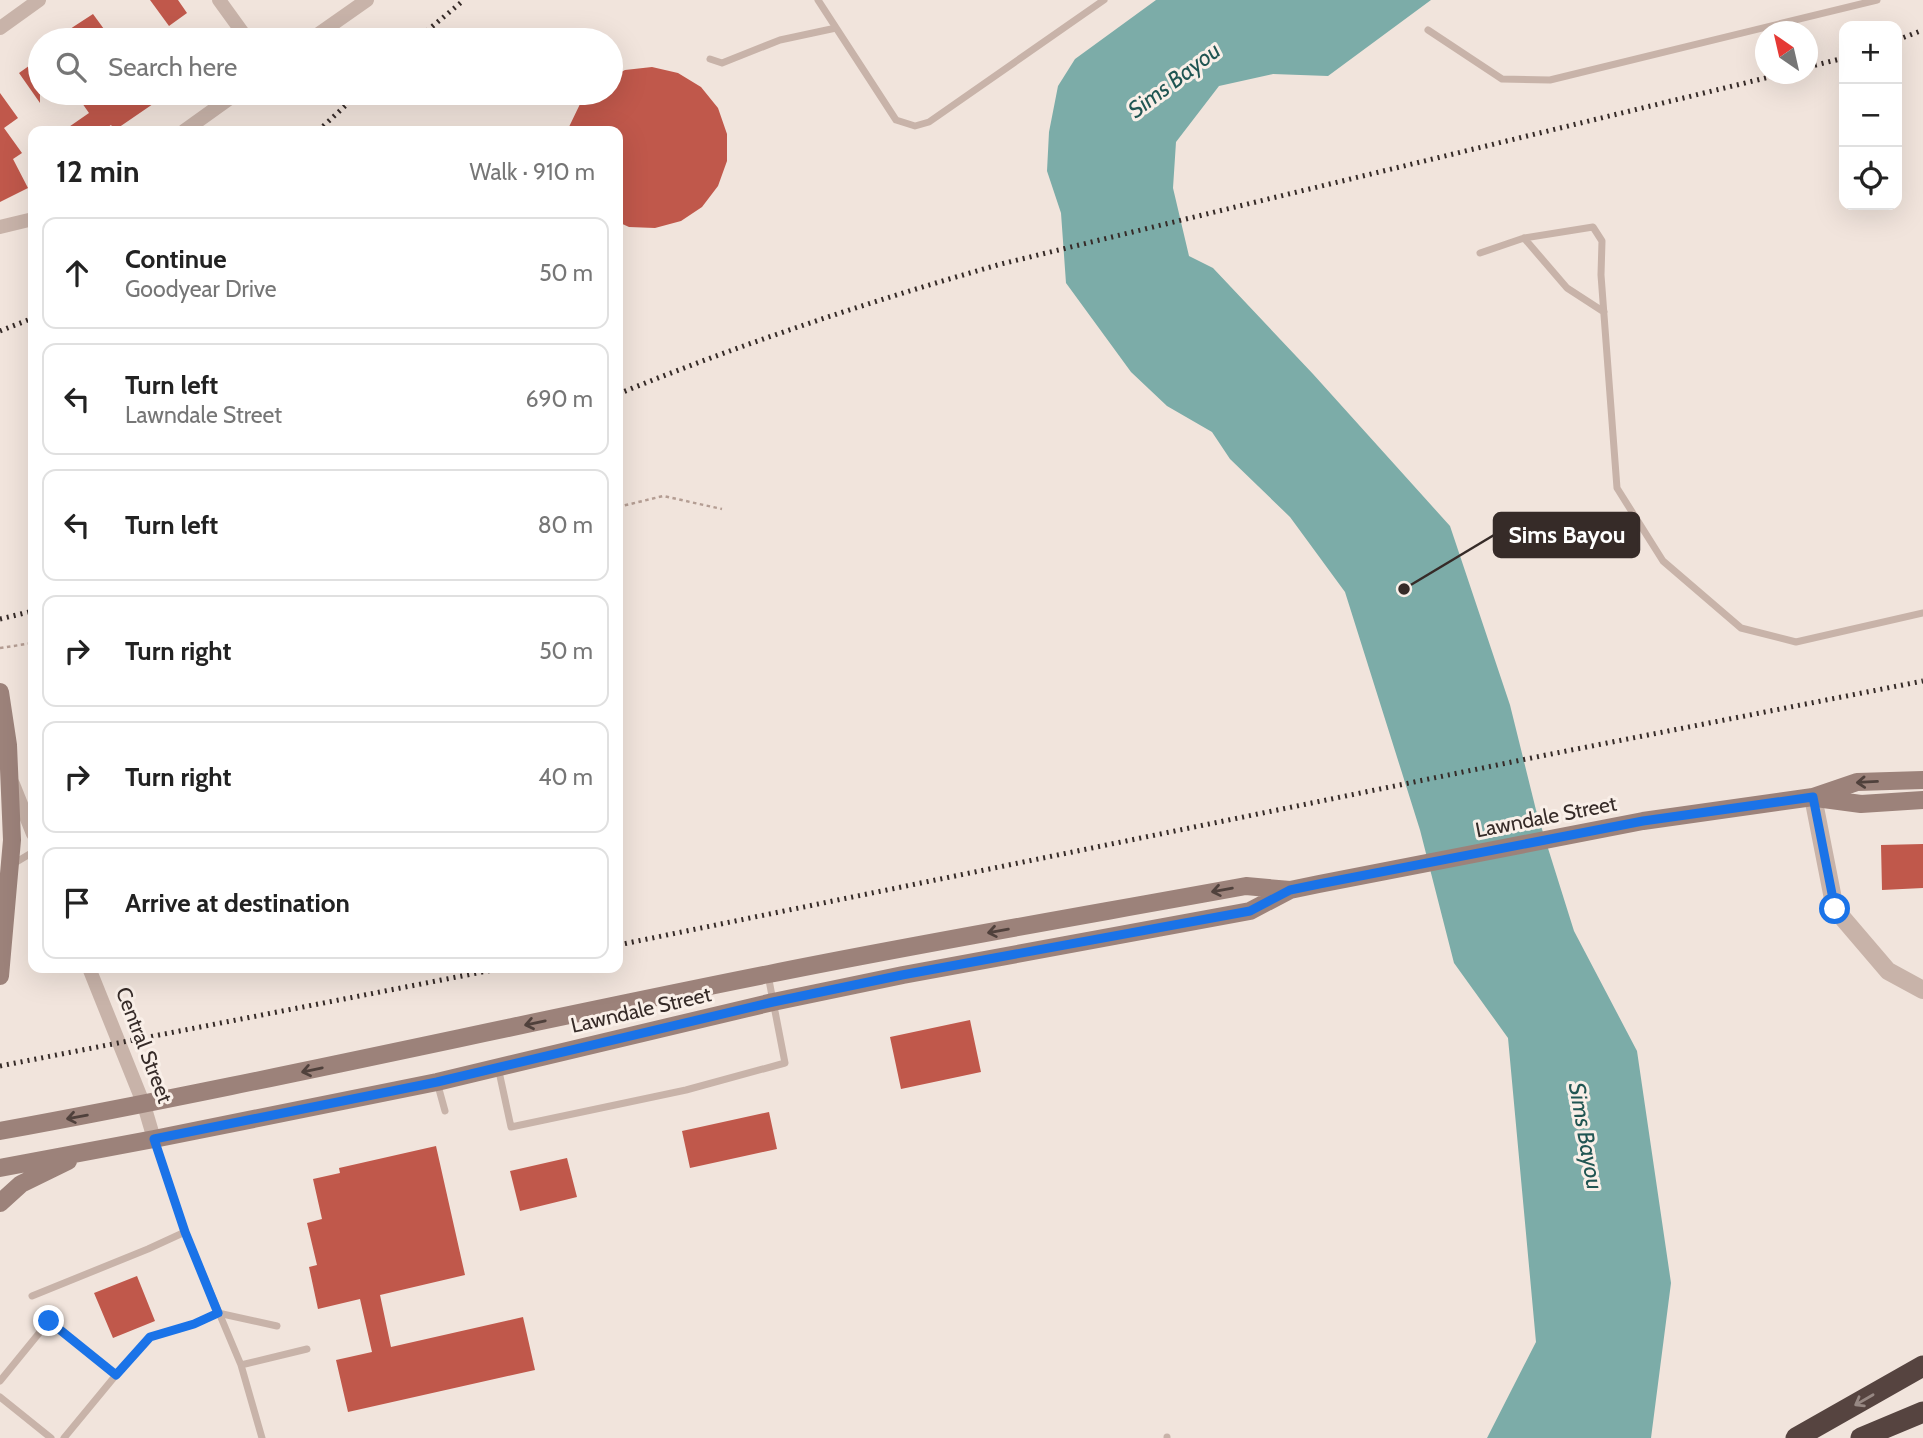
<!DOCTYPE html>
<html lang="en">
<head>
<meta charset="utf-8">
<style>
  body { margin:0; font-family:Cabin,sans-serif; background:#f6f6f6; color:#222 }
  .controls { position:absolute; right:21px; top:21px; display:grid; overflow:hidden; border-radius:14px; box-shadow:0 7px 28px #0002 }
  .controls button { width:63px; height:63px; display:grid; place-items:center; padding:0; border:0; border-bottom:2px solid #e0e0e0; background:#fff; color:#222; font:35px sans-serif }
  .compass { position:absolute; left:1755px; top:21px; width:63px; height:63px; border-radius:50%; background:#fff; box-shadow:0 7px 28px #0002; rotate:326deg }
  .stop { position:absolute; width:21px; height:21px; margin:-16px; border:5px solid #1a73e8; border-radius:50%; background:#fff }
  .stop.end { background:#1a73e8; border-color:#fff; box-shadow:0 2px 7px #0008 }
  .list { margin:0; padding:0; list-style:none }
  h2 { display:flex; justify-content:space-between; align-items:center; height:91px; margin:0; padding:0 28px; font-size:30px }
  h2 small { font-size:23px; font-weight:400; color:#767676 }
  .list li { display:grid; grid-template-columns:46px 1fr auto; gap:21px; align-items:center; box-sizing:border-box; height:112px; margin:0 14px 14px; padding:0 14px; border:2px solid #e0e0e0; border-radius:14px }
  .list b { display:block; font-size:26px; white-space:nowrap }
  .list p { margin:0; font-size:23px; white-space:nowrap; color:#767676 }
  .list em { font-size:23px; font-style:normal; color:#767676 }
  .icon { flex:none; width:38px; height:38px; fill:none; stroke:currentColor; stroke-width:2; stroke-linecap:round; stroke-linejoin:round }
  .map { position:relative; flex:none; width:1923px; height:1438px; overflow:hidden }
  .search { position:absolute; background:#fff; box-shadow:0 7px 28px #0002; left:28px; top:28px; width:595px; height:77px; display:flex; align-items:center; gap:18px; box-sizing:border-box; padding:0 24px; border-radius:38px; color:#767676; font-size:26px }
  .panel { position:absolute; background:#fff; box-shadow:0 7px 28px #0002; left:28px; top:126px; width:595px; height:847px; border-radius:14px }
  .map>svg:first-child { display:block }
</style>
</head>
<body>
<div class="map">
<svg width="1923" height="1438" viewBox="0 0 1923 1438">
  <rect width="100%" height="100%" fill="#f1e4dc"/>
  <path fill="#7caca8" d="M1156,0h275l-103,76 -55,-2 -54,12 -43,56 -3,46 16,68 24,12 100,106 137,152 60,179 26,105 38,121 63,120 34,232 -20,155h-164l49,-96 -28,-304 -54,-75 -34,-133 -75,-238 -55,-75 -60,-58 -18,-27 -45,-26 -36,-34 -65,-89 -5,-70 -14,-42 2,-39 9,-46 17,-27z"/>
  <path fill="#c0584b" d="M150,0h28l9,13 -18,13z
    M93,14l19,26h-56l17,-13z
    M40,58v45l-21,-30z
    M652,67l26,6 23,14 17,21 9,26v27l-9,25 -16,21 -21,14 -26,7 -26,-1 -11,-5v-91h-51l14,-29 9,-9h21v-16l14,-7z
    M0,93l18,25 -14,10 18,25 -9,6 15,29 -28,14z
    M75,93h22l4,5 8,-5h60l-54,37 -4,-5 -9,6h-39l26,-18z
    M1923,844v44l-41,2 -1,-45z
    M970,1020l11,52 -80,17 -11,-52z
    M769,1112l8,37 -87,19 -8,-37z
    M436,1146l29,129 -85,20 11,52 132,-30 12,53 -187,42 -12,-52 36,-8 -12,-53 -42,10 -9,-42 8,-2 -10,-42 15,-4 -9,-40 27,-6 -1,-5z
    M567,1158l10,39 -57,14 -10,-40z
    M137,1276l18,45 -42,17 -19,-45z"/>
  <g fill="none" stroke-linecap="round" stroke-linejoin="round">
    <path stroke="#b49d93" stroke-width="2.5" stroke-dasharray="3.5 3.5" stroke-linecap="butt" d="M618,507l45,-11 59,13
      M0,648l33,-5"/>
    <path stroke="#c8b3a9" stroke-width="7" d="M818,0l78,120 19,6 14,-4 175,-122
      M1428,30l74,49 48,1 327,-80
      M710,59l12,4 58,-23 56,-12
      M1524,238l43,50 37,24
      M1480,253l44,-15 69,-11 9,14 -1,34 16,213 46,73 78,67 55,14 127,-29
      M13,864l20,-12
      M498,1067l13,60 175,-37 99,-27 -17,-88
      M437,1082l8,29
      M154,1139l31,93 56,133 21,73
      M32,1296l116,-47 37,-17
      M241,1365l66,-16
      M0,1381l49,-60 67,54
      M0,1397l51,41
      M1167,1437v1
      M64,1438l52,-63 34,-38 44,-13 24,-11 59,13"/>
    <path stroke="#c8b3a9" stroke-width="14" d="M219,0l29,40
      M0,28l39,-28
      M310,40l57,-40
      M184,131l53,-38
      M0,227l33,-8
      M13,784l20,50
      M89,968l55,137 10,34"/>
    <path stroke="#c8b3a9" stroke-width="18" d="M1813,797l22,112 53,62 35,19"/>
    <path stroke="#9c827a" stroke-width="18" d="M1816,798l45,6 62,-4
      M0,1131c258,-47 512,-106 769,-157 158,-32 318,-59 477,-88l44,4
      M0,1168l154,-29 283,-57 336,-80 130,-27 347,-64 40,-21 29,-6 324,-63 170,-24 44,-15 66,-2
      M0,1203l21,-19 47,-23"/>
    <path stroke="#564440" stroke-width="21" d="M1796,1438l127,-72
      M1861,1438l62,-26"/>
    <path stroke="#362b28" stroke-width="5" stroke-dasharray="2 5" stroke-linecap="butt" d="M416,40l48,-40
      M1897,40l26,-10
      M1808,67l36,-9
      M318,131l41,-38
      M0,331l33,-13
      M618,394c125,-51 253,-93 383,-130l781,-190
      M0,619l33,-8
      M618,945l928,-190 377,-74
      M0,1066l503,-98"/>
    <path stroke="#9c827a" stroke-width="18" d="M0,692l8,53 4,95 -12,136"/>
  </g>
  <defs><path id="oneway-shaft" d="M-6 0H5M1.5-3L5.5 0L1.5 3" fill="none" stroke-width="1.6" stroke-linecap="round" stroke-linejoin="round" transform="scale(1.75)"/></defs>
  <g stroke="#50413c">
    <use href="#oneway-shaft" transform="translate(1867 782) rotate(177)"/>
    <use href="#oneway-shaft" transform="translate(1222 890) rotate(170)"/>
    <use href="#oneway-shaft" transform="translate(998 931) rotate(170)"/>
    <use href="#oneway-shaft" transform="translate(535 1023) rotate(168)"/>
    <use href="#oneway-shaft" transform="translate(312 1070) rotate(168)"/>
    <use href="#oneway-shaft" transform="translate(77 1117) rotate(170)"/>
  </g>
  <use stroke="#978883" href="#oneway-shaft" transform="translate(1864 1400) rotate(150)"/>
  <g fill="none" stroke-linecap="round" stroke-linejoin="round">
    <path stroke="#1a73e8" stroke-width="9" d="M49,1321l67,54 34,-38 44,-13 24,-11 -33,-81 -31,-93 283,-57 336,-80 129,-27 348,-64 40,-21 29,-6 324,-63 170,-24 22,112"/>
  </g>
  <g text-anchor="middle" stroke-width="6" stroke-linejoin="round" paint-order="stroke">
    <g font-size="21" fill="#362b28" stroke="#f9efe8">
      <text transform="translate(1546 817) rotate(-11)" y="7">Lawndale Street</text>
      <text transform="translate(641 1010) rotate(-13)" y="7">Lawndale Street</text>
      <text transform="translate(144 1045) rotate(69)" y="7">Central Street</text>
    </g>
    <g font-size="23" font-style="italic" fill="#205552" stroke="#f9efe8">
      <text transform="translate(1174 80) rotate(-37)" y="8">Sims Bayou</text>
      <text transform="translate(1586 1136) rotate(80)" y="8">Sims Bayou</text>
    </g>
  </g>
  <path fill="none" stroke="#362b28" stroke-width="2.5" d="M1404 589L1494 535"/>
  <circle fill="#362b28" stroke="#f9efe8" stroke-width="2.5" cx="1404" cy="589" r="7"/>
  <rect fill="#362b28" stroke="#362b28" stroke-width="2.5" x="1494" y="513" width="145" height="44" rx="7"/>
  <g font-size="23" text-anchor="middle" font-weight="bold" fill="#fff">
    <text x="1567" y="543">Sims Bayou</text>
  </g>
</svg>
<div class="controls">
<button>+</button>
<button>−</button>
<button><svg class="icon" aria-label="locate" viewBox="0 0 24 24"><circle cx="12" cy="12" r="6"/><path d="M12 2v4M12 18v4M2 12h4M18 12h4"/></svg></button>
</div>
<svg class="compass" viewBox="-18 -18 36 36"><path d="M0-13l5 13h-10z" fill="#e53935"/><path d="M0 13l5-13h-10z" fill="#767676"/></svg>
<div class="stop" style="left:1835px;top:909px"></div>
<div class="stop end" style="left:49px;top:1321px"></div>
<div class="search"><svg class="icon" aria-label="search" viewBox="0 0 24 24"><circle cx="10" cy="10" r="6"/><path d="M15 15l6 6"/></svg>Search here</div>
<section class="panel">
<h2>12 min<small>Walk · 910 m</small></h2>
<ul class="list">
<li><svg class="icon" aria-label="ahead" viewBox="0 0 24 24"><path d="M12 20V5M6 11l6-6 6 6"/></svg><div><b>Continue</b><p>Goodyear Drive</p></div><em>50 m</em></li>
<li><svg class="icon" aria-label="left" viewBox="0 0 24 24"><path d="M17 20v-9H6M10 6l-5 5 5 5"/></svg><div><b>Turn left</b><p>Lawndale Street</p></div><em>690 m</em></li>
<li><svg class="icon" aria-label="left" viewBox="0 0 24 24"><path d="M17 20v-9H6M10 6l-5 5 5 5"/></svg><div><b>Turn left</b></div><em>80 m</em></li>
<li><svg class="icon" aria-label="right" viewBox="0 0 24 24"><path d="M7 20v-9h11M14 6l5 5-5 5"/></svg><div><b>Turn right</b></div><em>50 m</em></li>
<li><svg class="icon" aria-label="right" viewBox="0 0 24 24"><path d="M7 20v-9h11M14 6l5 5-5 5"/></svg><div><b>Turn right</b></div><em>40 m</em></li>
<li><svg class="icon" aria-label="arrive" viewBox="0 0 24 24"><path d="M6 21V4h12l-3 4 3 4H6"/></svg><div><b>Arrive at destination</b></div></li>
</ul>
</section>
</div>
</body>
</html>
